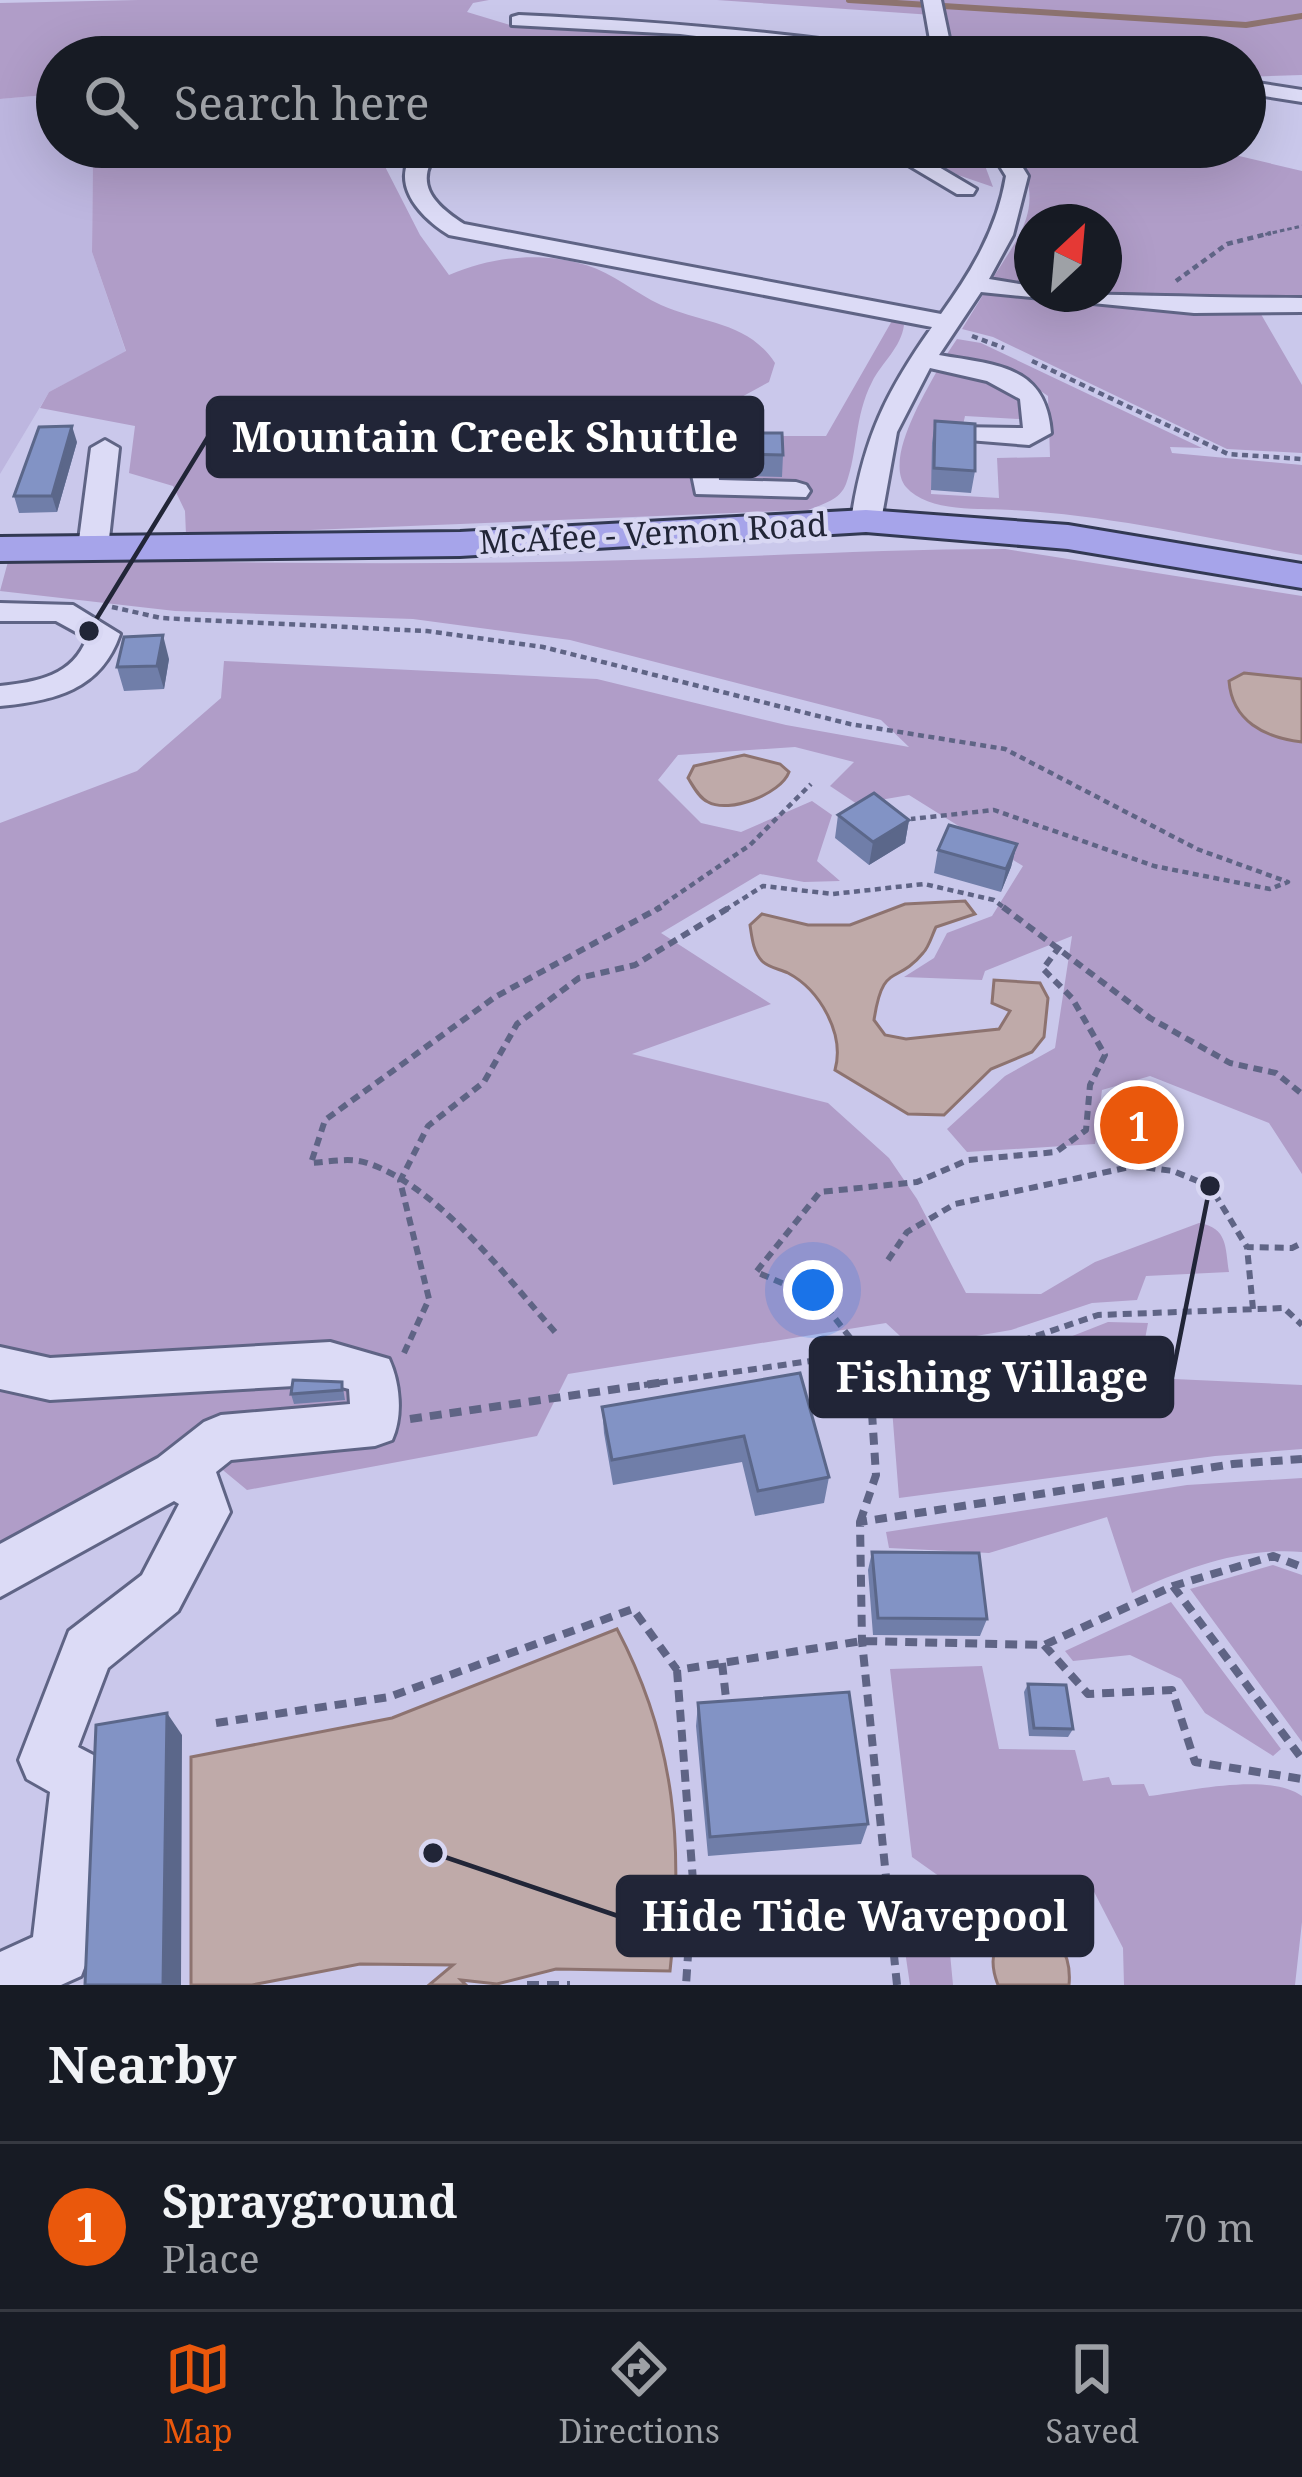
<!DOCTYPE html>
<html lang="en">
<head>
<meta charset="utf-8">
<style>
  body { margin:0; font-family:"Noto Serif",serif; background:#20242c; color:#f1f3f6 }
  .compass { position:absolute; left:1014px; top:204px; width:108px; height:108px; border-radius:50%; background:#171b24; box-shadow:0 12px 48px #0002; rotate:26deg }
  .you { position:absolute; left:813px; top:1290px; width:42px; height:42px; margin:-30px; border:9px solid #fff; border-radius:50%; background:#1a73e8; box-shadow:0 0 0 18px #1a73e833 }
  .badge { display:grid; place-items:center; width:78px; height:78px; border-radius:50%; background:#ea580c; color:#fff; font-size:39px; font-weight:700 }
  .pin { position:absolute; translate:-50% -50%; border:6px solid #fff; box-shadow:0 3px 12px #0006 }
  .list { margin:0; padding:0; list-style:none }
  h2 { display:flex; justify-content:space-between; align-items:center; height:156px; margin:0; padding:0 48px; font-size:51px }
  h2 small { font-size:39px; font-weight:400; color:#9ea1a6 }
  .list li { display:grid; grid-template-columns:78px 1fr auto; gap:36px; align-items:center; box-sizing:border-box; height:168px; padding:0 48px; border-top:3px solid #363941 }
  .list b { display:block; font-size:45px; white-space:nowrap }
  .list p { margin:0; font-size:39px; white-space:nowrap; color:#9ea1a6 }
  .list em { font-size:39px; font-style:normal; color:#9ea1a6 }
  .icon { flex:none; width:66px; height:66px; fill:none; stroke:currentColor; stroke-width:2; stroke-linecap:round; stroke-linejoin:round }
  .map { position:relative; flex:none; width:1302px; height:1985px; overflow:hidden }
  .search { position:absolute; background:#171b24; box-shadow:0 12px 48px #0002; left:36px; right:36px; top:36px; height:132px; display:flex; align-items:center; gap:30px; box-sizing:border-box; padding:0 42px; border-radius:66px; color:#9ea1a6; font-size:45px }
  .sheet { height:324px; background:#171b24 }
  nav { display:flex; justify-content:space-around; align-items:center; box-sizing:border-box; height:168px; border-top:3px solid #363941; background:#171b24; font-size:33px; color:#9ea1a6 }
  nav a { display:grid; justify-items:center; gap:6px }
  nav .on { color:#ea580c }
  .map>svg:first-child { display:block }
</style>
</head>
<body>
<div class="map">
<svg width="1302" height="1985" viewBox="0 0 1302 1985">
  <rect width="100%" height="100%" fill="#cac8eb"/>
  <path fill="#bdb6df" d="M57,94v53h44l-8,10 -1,95 34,100 -77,40 -49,82v-375z"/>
  <path fill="#b09dc8" d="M138,0h351l-16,3 -6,9 43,13 80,2 274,30h-807v37l-57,5v-96z
    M717,0h585v75l-57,2v-20h-284l-10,-14 -4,-27z
    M101,147h274l45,88 29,40c43,-18 90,-24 137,-10 27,8 49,28 75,40 40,18 88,17 114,58l-6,19 -55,30 10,17 42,7h60l67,-117 11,6c-3,23 -22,37 -32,57 -18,35 -14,70 -26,102 -6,16 -23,20 -38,26l-622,25 -1,-24 -12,-25 -44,-13 6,-47 -95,-18 9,-16 77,-41 -34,-99 1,-96z
    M909,147h69l15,40 -35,-12z
    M1013,147h188l101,24v130l-48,1 48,83v68l-75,-4 -234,-112 -31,-8 24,-39 206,12 -88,-8v-72h-72v66l-41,-7c32,-51 56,-76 22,-134z
    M957,339l24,4 221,105 -32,-1 2,6 130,12v90c-96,-17 -193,-40 -290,-45 -30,-2 -84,3 -106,-23 -22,-27 18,-92 32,-118l64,15 19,19 -2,16 -54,-3 -2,9 -29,-1 -3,70 68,4 -2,-40 53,-1 -2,-61 -28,-19 -75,-20z
    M1005,549l297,47v578l-33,-51 -119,-47 -48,14 -7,54 -128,8 -20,-23 58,-53 50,-28 17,-112 -87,35 -3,9 -78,-3 30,-19 13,-25 45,-17 31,-50 -114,-71 -52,9 -27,-18 24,-24 -59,-15 -117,8 -20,25 43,43 40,9 71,-31 20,14 -15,46 23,20 -36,1 -44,-8 -99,59 110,71 -139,50 196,49 61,55 28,41 49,94 75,1 54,-32 104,-39c29,5 26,24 30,49l-83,4 -9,24 -45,3 -81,27 -99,17 -26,-24 -318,51 -31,62 -290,54 -52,-43 -195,101v-725l137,-52 84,-73 3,-37 373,18 189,46 123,22 -28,-27 -311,-80 -157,-21 -238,-8 -175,-20 9,-33c207,5 415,8 622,2 125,-3 249,-11 374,-11z
    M1108,1322l40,1 -11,59 37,-3 128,6v64l-87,7 -316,42 -8,-102 26,-22 97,-15z
    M1302,1478v74c-59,-5 -117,16 -170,41l-25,-76 -118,36 -100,-5 -3,-16 301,-47z
    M1273,1565l29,10v167l-112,-153z
    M1171,1602l110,147 -8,7 -68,-43 -24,-34 -51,-24 -57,6 -8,-10z
    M982,1666l17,83 76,1 8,31 26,-4 3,8 32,-1 5,12c40,-5 119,-24 153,0v126l-7,63h-171l-1,-37 -33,-64 -95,5 -28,7 -55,-39 -22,-188z
    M908,1900l39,22 6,63h-43l-5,-34z"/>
  <path fill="#bfaaa9" stroke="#8d7370" stroke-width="3" d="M1244,673l58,6v63c-37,-4 -70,-21 -73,-61z
    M744,755l36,9 9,8c-8,22 -60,42 -81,30 -9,-4 -15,-16 -20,-24l6,-12z
    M965,901l10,13 -39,13c-4,8 -7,20 -13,26 -27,33 -40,8 -49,67l11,15 21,4 93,-10 11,-18 -18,-8 2,-23 46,3 8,15 -4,39 -12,15 -41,17 -47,46 -36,-1 -73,-44c10,-36 -15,-80 -47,-97 -8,-4 -19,-5 -26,-12 -9,-10 -10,-23 -12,-36l12,-11 46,11h42l55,-21z
    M617,1629c59,112 67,218 53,342l-114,-2 -59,15 -36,-4 5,5h-37l24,-20 -93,-1 -108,21h-61v-228l201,-39z
    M1023,1924c33,5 49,29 46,61h-71c-11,-28 -4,-51 25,-61z"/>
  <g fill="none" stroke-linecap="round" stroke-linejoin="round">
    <path stroke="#8d7370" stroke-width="6" d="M849,0l397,25 56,-9"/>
    <defs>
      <path id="minor" d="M923,0h18l12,57h-20z
        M519,15c130,6 258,16 387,36l10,6h-47l-189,-23 -168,-9v-8z
        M1245,81l57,9v12l-57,-9z
        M418,147h23c-29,34 -10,56 23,77l477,90c30,-42 56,-84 65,-138l-18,-29h22l18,29 -15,59 -24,44 43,7v8c89,0 178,4 270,4v14l-108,1 -213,-21 -42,63c57,10 107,10 112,78l-22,12 -73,-6 -4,-6 4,-6 67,1 -3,-29 -33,-18 -57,-13 -33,64 -16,89 -15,9 -15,-9c12,-82 35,-129 81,-194l-483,-92c-32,-20 -62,-55 -31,-88z
        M878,147h27l71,42 -3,5h-16z
        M745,424l14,8 -41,35 1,13 77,2 10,3 4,6 -4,6 -110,-3 -6,-29 4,-6z
        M105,440l14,8 -11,100 -15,9 -15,-9 13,-100z
        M0,603l73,2 47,29c-19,56 -66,67 -120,72v-20c37,-4 73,-10 87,-48l-31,-17h-56z
        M330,1342l59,17c11,24 14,57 3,81l-17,6 -144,14 -15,12 14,40 -52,99 -70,57 -30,79 21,11 8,20 -18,177 -8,21 -20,9h-61v-33l33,-15 17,-145 -23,-13 -8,-19 50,-129 73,-56 37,-71 -5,-3 -174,96v-53l158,-86 46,-36 17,-7 129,-11 -1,-15 -19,-5 -280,16 -50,-11v-42l50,11z"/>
      <path id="major" d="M866,510l202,15 234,39v24l-234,-39 -202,-17 -406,24 -460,5v-24l460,-5z"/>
    </defs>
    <use href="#minor" stroke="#5f6485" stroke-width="6"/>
    <use href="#major" stroke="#323953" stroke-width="6"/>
    <path stroke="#5f6485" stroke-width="3" stroke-dasharray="4.5 3" stroke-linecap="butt" d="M1258,236l44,-10"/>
    <path stroke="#5f6485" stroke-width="4.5" stroke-dasharray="6 4.5" stroke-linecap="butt" d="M1176,281l51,-37 44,-11
      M972,336l32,12
      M1032,361l196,93 74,5
      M112,607l49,11 266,13 116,16 307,77 155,25 192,100 91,33 -18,7 -116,-23 -160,-56 -83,9
      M655,910l95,-65 61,-61
      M725,910l38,-24 70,8 91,-10 70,16 13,10"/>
    <path stroke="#5f6485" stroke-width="6" stroke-dasharray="9 6" stroke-linecap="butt" d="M1003,907l147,111 80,45 46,10 26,21
      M1060,946l-17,23 29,29 33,57 -15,30 -4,45 -30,22 -88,8 -51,22 -97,10 -64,80 64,27 49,63 114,-8 115,-39 186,-7 18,17
      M888,1260l19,-28 48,-28 180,-38 38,5 37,15 37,61
      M1253,1309l-6,-62 45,1 10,-5
      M555,1332c-48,-54 -117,-146 -188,-169 -17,-6 -38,-1 -56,0l14,-43 170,-123 166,-90
      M404,1353l25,-54 -29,-118 28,-55 56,-44 33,-58 62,-46 56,-13 95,-58
      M644,1385l194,-28 31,5 1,23"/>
    <path stroke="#5f6485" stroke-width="8" stroke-dasharray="12 8" stroke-linecap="butt" d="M410,1419l255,-37
      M860,1522l16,-47 -6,-93
      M1173,1586l129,173
      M1044,1645l44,49 84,-4 23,72 107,17
      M722,1663l5,44
      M677,1670l16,211 -7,104
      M216,1723l173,-26 244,-88 44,61 185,-29 182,4 129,-59 100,-30 29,11
      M527,1985h43
      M897,1985l-35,-344 -2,-119 373,-58 69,-5"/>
    <use href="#minor" fill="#dcdbf6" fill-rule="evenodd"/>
    <use href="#major" fill="#a6a4ea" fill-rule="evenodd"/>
  </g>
  <path fill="#707ea9" d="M935,421l40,50 -4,22 -40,-3 1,-47z
    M740,433l43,22 -1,22 -41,-1z
    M77,442l-20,70 -38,1 -5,-17z
    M169,659l-5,30 -40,2 -7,-24z
    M838,815l71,5 -4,23 -36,22 -34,-27z
    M1017,844l-6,23 -10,25 -67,-19 4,-23z
    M800,1373l29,104 -5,26 -69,13 -13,-54 -129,23 -9,-52 -2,-26z
    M342,1382l3,18 -51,4 -3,-10z
    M872,1552l115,67 -7,17 -107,-1 -5,-65z
    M1028,1684l45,45 -5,8 -39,-1 -5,-44z
    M698,1703l170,121 -7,20 -153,12 -12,-130z"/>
  <path fill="#5b678a" d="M72,426l5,16 -20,70 -5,-16z
    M163,635l6,24 -5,30 -7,-23z
    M909,820l-4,23 -36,22 4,-23z
    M1017,844l-6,23 -10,25 5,-23z
    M167,1713l15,22 -1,250h-18z"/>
  <path fill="#8293c5" stroke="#5b678a" stroke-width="3" d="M935,421l40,3v47l-41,-3z
    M72,426l-20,70h-38l25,-69z
    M740,433h42l1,22 -41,-1z
    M163,635l-6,31 -40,1 7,-30z
    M874,793l35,27 -36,22 -35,-27z
    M949,825l68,19 -11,25 -68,-19z
    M800,1373l29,104 -71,14 -14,-55 -132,24 -10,-53z
    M293,1380l49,2v8l-51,4z
    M872,1552l107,1 8,66 -109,-1z
    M1028,1684l38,1 7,44 -39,-1z
    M849,1692l19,132 -158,13 -12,-134z
    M167,1713l-4,272h-78l11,-260z"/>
  <g text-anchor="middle" stroke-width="9" stroke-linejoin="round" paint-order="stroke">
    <g font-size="33" fill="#212537" stroke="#d8d7f3">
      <text transform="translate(653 533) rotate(-3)" y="12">McAfee - Vernon Road</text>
    </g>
  </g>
  <path fill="none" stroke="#212537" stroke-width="4.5" d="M89 631L208 437M1210 1186L1172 1377M433 1853L618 1916"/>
  <g fill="#212537" stroke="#d8d7f3" stroke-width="4.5">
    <circle cx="89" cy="631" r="12"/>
    <circle cx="1210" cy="1186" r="12"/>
    <circle cx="433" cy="1853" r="12"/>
  </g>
  <g fill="#212537" stroke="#212537" stroke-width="4.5">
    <rect x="208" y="398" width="554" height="78" rx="12"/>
    <rect x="811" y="1338" width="361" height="78" rx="12"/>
    <rect x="618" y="1877" width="474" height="78" rx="12"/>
  </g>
  <g font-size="42" text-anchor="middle" font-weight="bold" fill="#fff">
    <text x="485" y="452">Mountain Creek Shuttle</text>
    <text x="992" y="1392">Fishing Village</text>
    <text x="855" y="1931">Hide Tide Wavepool</text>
  </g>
</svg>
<svg class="compass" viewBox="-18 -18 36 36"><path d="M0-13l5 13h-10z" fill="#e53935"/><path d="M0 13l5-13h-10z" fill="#9ea1a6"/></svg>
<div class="you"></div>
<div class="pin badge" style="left:1139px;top:1125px">1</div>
<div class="search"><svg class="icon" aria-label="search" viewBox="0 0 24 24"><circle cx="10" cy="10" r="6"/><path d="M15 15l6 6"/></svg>Search here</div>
</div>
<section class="sheet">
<h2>Nearby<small></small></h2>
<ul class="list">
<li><span class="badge">1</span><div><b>Sprayground</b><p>Place</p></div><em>70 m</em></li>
</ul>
</section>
<nav>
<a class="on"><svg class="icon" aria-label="map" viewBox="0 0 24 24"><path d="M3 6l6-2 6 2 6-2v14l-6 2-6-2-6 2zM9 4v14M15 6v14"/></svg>Map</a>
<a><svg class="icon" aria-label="directions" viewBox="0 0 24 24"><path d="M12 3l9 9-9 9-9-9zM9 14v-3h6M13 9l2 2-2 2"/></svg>Directions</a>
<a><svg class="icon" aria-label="saved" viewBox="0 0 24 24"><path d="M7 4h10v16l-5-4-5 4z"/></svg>Saved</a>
</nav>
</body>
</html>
